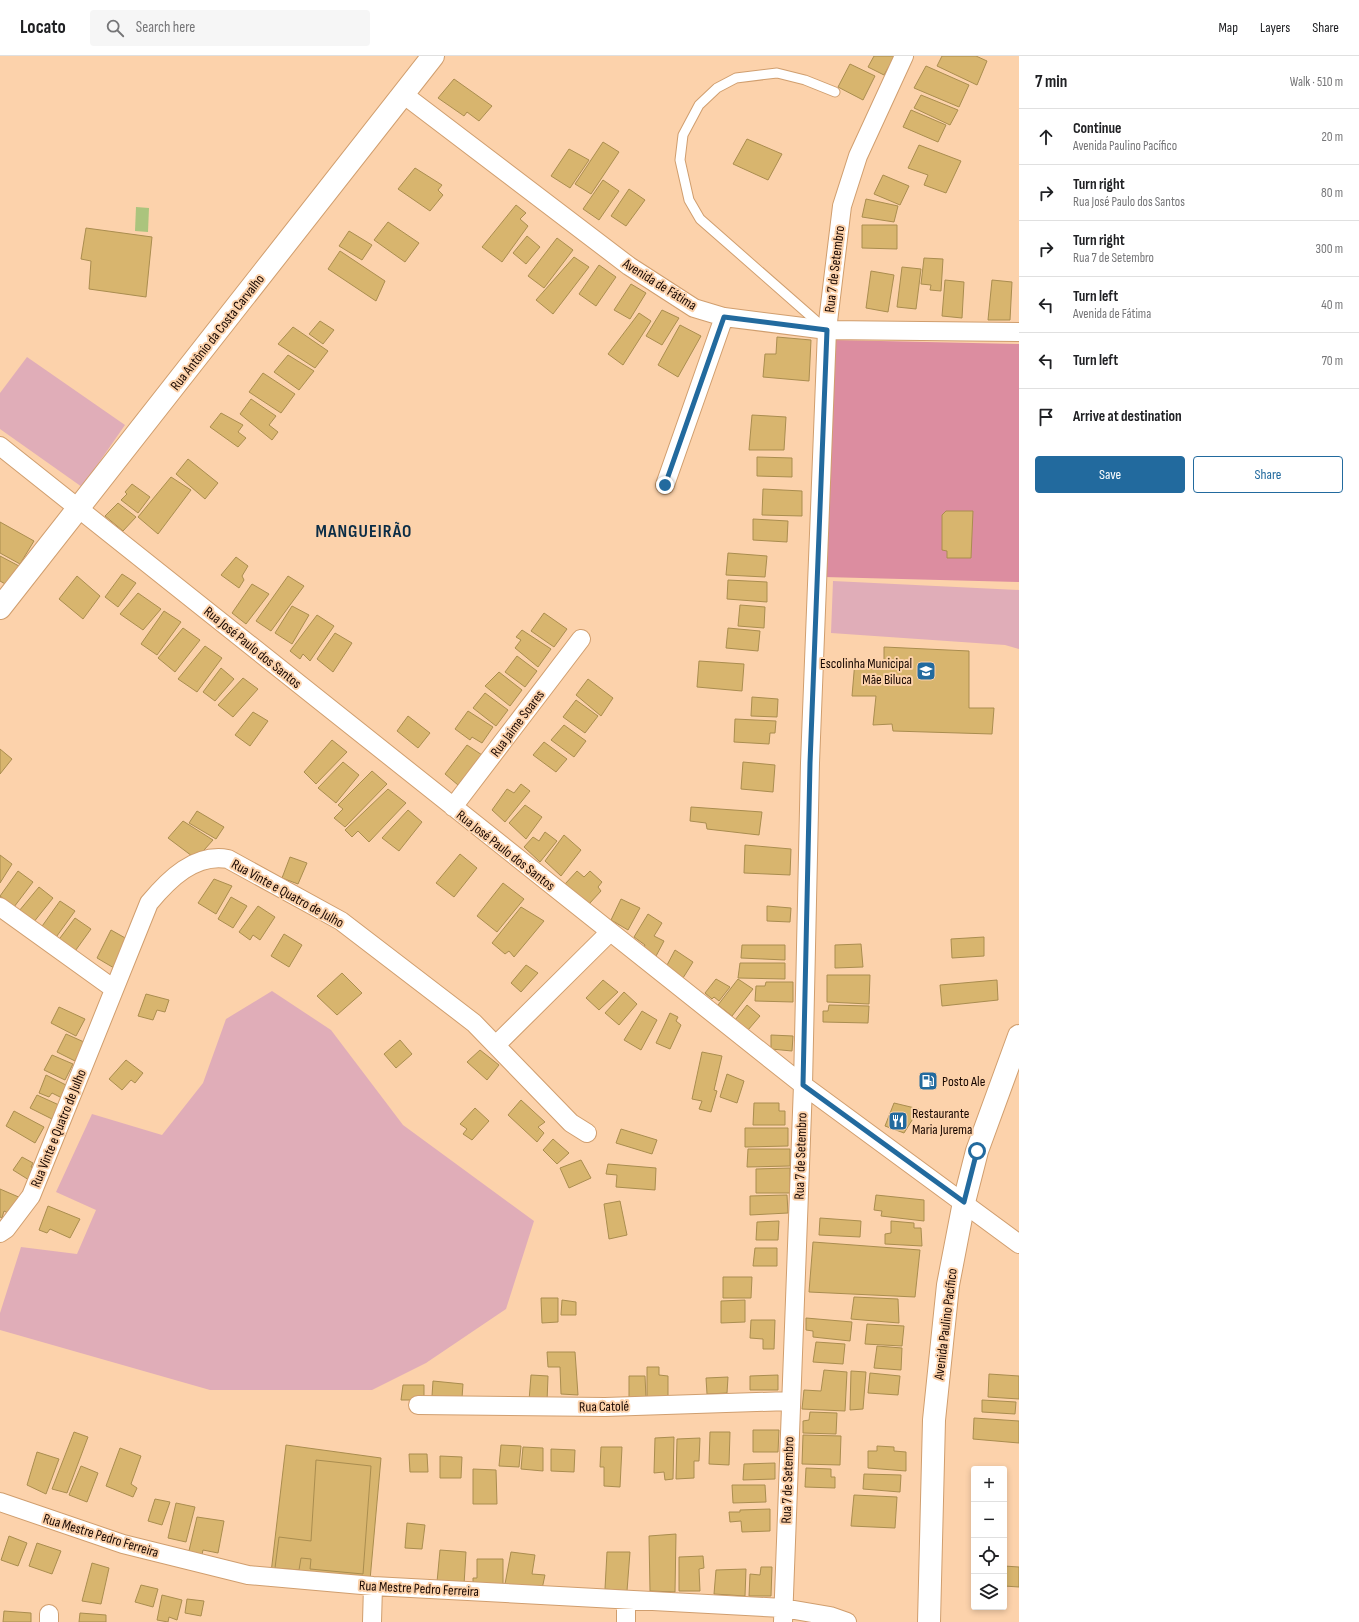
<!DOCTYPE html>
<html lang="en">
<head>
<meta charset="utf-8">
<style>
  body { margin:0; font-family:"Sofia Sans Condensed",sans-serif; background:#f6f6f6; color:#202124 }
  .controls { position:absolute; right:12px; bottom:12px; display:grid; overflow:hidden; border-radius:4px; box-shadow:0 2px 6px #0003 }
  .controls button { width:36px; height:36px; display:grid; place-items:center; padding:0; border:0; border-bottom:1px solid #e0e0e0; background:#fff; color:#202124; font:20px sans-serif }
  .stop { position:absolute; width:12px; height:12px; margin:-9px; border:3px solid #226a9e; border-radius:50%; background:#fff }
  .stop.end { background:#226a9e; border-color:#fff; box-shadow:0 1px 4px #0008 }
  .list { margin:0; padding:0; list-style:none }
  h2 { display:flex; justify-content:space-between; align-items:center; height:52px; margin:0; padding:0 16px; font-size:17px }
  h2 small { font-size:13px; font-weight:400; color:#757577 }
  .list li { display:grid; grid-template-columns:26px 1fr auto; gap:12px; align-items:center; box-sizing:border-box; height:56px; padding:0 16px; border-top:1px solid #e0e0e0 }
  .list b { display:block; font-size:15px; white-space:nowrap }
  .list p { margin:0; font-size:13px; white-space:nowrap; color:#757577 }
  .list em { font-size:13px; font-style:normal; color:#757577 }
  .actions { display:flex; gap:8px; padding:12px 16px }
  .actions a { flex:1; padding:9px 0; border:1px solid #226a9e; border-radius:4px; text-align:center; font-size:14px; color:#226a9e }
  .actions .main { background:#226a9e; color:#fff }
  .icon { flex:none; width:22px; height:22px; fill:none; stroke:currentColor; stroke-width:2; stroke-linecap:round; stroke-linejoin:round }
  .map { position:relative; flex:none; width:1019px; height:1566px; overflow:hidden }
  header { display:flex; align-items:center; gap:24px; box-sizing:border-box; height:56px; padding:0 20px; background:#fff; border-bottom:1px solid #e0e0e0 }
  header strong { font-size:19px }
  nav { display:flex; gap:22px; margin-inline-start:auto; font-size:14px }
  .search { width:280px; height:36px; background:#f6f6f6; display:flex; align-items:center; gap:10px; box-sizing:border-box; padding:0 14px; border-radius:4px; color:#757577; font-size:15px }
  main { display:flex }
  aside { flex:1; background:#fff }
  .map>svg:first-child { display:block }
</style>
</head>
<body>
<header>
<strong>Locato</strong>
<div class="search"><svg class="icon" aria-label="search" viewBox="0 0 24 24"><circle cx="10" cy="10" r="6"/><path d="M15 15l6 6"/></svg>Search here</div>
<nav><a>Map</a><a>Layers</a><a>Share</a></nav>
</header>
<main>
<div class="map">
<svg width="1019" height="1566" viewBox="0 0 1019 1566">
  <rect width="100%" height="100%" fill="#fcd2ab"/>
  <path fill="#e0adb8" d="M27,301l98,68 -43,62 -82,-58v-36z
    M833,525l186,9v59l-14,-4 -174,-12z
    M272,935l59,39 72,95 131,96 -28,88 -80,54 -54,27h-162l-210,-60v-17l21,-66 56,7 19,-44 -40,-18 36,-78 70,21 41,-52 23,-64z"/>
  <path fill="#dc8da0" d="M835,284l184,4v238l-195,-5z"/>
  <path fill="#abc47d" d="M136,151l13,1 -1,24 -13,-1z"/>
  <path fill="#d8b56e" stroke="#aa8d4f" d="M874,0h21l-11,19 -16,-8z
    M942,0h34l11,5 -10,24 -40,-19z
    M850,8l25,12 -12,24 -25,-13z
    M926,10l43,19 -10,22 -45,-19z
    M454,23l38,27 -13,15 -12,-9 -3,4 -26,-18z
    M921,39l37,15 -8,15 -36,-17z
    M911,54l35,15 -8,17 -35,-15z
    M747,83l35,15 -14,26 -35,-16z
    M603,86l16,10 -28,42 -16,-10z
    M919,89l42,16 -15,32 -22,-8 4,-10 -20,-7z
    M569,93l20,11 -19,28 -19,-12z
    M415,112l27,17 -4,5 5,5 -13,16 -32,-22z
    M883,119l26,11 -9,19 -26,-11z
    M603,124l16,11 -20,29 -16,-11z
    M629,133l16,11 -19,26 -15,-10z
    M866,143l32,7 -4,16 -32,-5z
    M516,149l10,8 -6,6 8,7 -26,36 -20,-15z
    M388,166l31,21 -14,19 -31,-22z
    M862,169h35v24l-35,-1z
    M86,172l66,9 -6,60 -57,-8 2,-28 -10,-2z
    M349,175l23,14 -10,15 -23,-14z
    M527,180l13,11 -14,17 -13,-11z
    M557,182l16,12 -29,38 -16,-12z
    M340,195l45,30 -9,20 -48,-32z
    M574,201l15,10 -36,47 -17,-14z
    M924,202l19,1 -2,32 -11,-1 1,-5 -10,-1z
    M599,209l17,12 -20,29 -17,-12z
    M902,211l19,2 -5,40 -19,-2z
    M871,215l23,4 -6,37 -22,-4z
    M945,224l19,2 -2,36 -20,-2z
    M992,224l20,2 -2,38h-22z
    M631,228l15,9 -16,26 -16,-9z
    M662,254l17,8 -17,27 -16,-9z
    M639,257l12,8 -28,44 -15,-11z
    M320,265l14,9 -11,14 -14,-10z
    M680,269l21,11 -23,41 -20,-12z
    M293,271l35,24 -13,17 -37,-24z
    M777,281l34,3 -2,41 -46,-4 2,-23h11z
    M288,299l26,16 -15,19 -25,-18z
    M263,317l32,21 -14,19 -32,-21z
    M251,343l25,17 -7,9 9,7 -6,8 -32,-26z
    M221,357l22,12 -5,7 8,6 -8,9 -28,-20z
    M752,359l34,2 -2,33h-35z
    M757,401l35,1v19l-35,-1z
    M188,403l30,24 -13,16 -29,-25z
    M171,421l20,13 -33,44 -20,-17z
    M132,428l18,13 -12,16 -17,-13 6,-6 -2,-2z
    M763,433l39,2v25l-40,-1z
    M118,447l18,14 -13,14 -18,-15z
    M946,455h27l-2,47h-24v-7l-5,-1v-35z
    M753,463l35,2 -1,21 -34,-2z
    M0,466l34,19 -14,23 -20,-11z
    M728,497l39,3 -2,21 -39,-2z
    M0,500l19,10 -12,19 -7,-4z
    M236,501l12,9 -6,10 2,4 -5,8 -18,-13z
    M122,518l14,9 -18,24 -13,-10z
    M77,520l23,20 -17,23 -24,-20z
    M288,520l16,10 -33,45 -15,-10z
    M728,524l39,2v20l-40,-3z
    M252,528l17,10 -23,30 -14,-11z
    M138,537l23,16 -18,21 -23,-16z
    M740,549l25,2 -1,21 -26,-2z
    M292,550l17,9 -17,29 -17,-11z
    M164,555l17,11 -24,33 -16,-11z
    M544,557l23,16 -13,18 -23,-16z
    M317,559l17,11 -24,35 -7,-7 -3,5 -10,-8z
    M183,572l17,12 -25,32 -17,-14z
    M728,572l32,3 -2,20 -32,-3z
    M522,574l29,19 -13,18 -23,-19 6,-8 -5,-3z
    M335,577l17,10 -19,29 -16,-13z
    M205,590l17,12 -25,34 -19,-13z
    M884,591l85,4v57h25l-2,26 -99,-3 -1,-7 -19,1 3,-29h-24l3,-35 29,2z
    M517,600l20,15 -12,16 -20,-15z
    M699,605l45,3 -2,27 -45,-4z
    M221,612l13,11 -19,22 -12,-9z
    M499,616l23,18 -12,16 -25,-20z
    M243,622l15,11 -25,28 -15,-12z
    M588,623l25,19 -12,18 -25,-21z
    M485,637l23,17 -12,16 -23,-18z
    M752,641l26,2 -1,18 -26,-1z
    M576,644l22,16 -13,17 -22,-16z
    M468,655l25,16 -11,16 -10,-6 -2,3 -15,-11z
    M253,656l15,9 -18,25 -15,-11z
    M408,660l22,17 -12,15 -21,-17z
    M735,663l41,2 -1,12h-5l-1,11 -35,-2z
    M564,669l22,16 -12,16 -23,-17z
    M332,684l15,12 -31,32 -12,-12z
    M544,686l23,17 -11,13 -23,-17z
    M467,689l15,10 -24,30 -13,-11z
    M0,693l12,10 -12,15z
    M343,706l16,13 -23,28 -18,-15z
    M743,706l32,3 -2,27 -32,-3z
    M372,715l15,13 -42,43 -11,-9 9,-9 -5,-4z
    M521,728l9,7 -25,31 -13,-12 15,-21 7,4z
    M388,733l18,14 -37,39 -11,-11 -6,6 -7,-7z
    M525,749l17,12 -16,22 -17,-16z
    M691,751l71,5 -3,23 -52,-6 -1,-6 -16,-2z
    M408,754l14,12 -23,29 -17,-13z
    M197,755l27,16 -8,12 -27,-16z
    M183,765l30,19 -17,19 -28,-21z
    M545,776l12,9 -17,21 -16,-15 9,-10 6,4z
    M564,779l17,15 -20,26 -16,-15z
    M745,789l46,4 -1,26 -46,-2z
    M460,798l17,14 -23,29 -18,-14z
    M0,799l12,9 -12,19z
    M290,801l17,6 -9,21 -16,-6z
    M18,815l15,11 -19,25 -14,-11z
    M577,815l7,6 6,-6 12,11 -4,5 3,4 -12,13 -24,-20z
    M214,823l18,7 -16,28 -18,-11z
    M503,827l21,16 -27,33 -20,-16z
    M39,831l14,11 -20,25 -14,-12z
    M231,841l16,9 -14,22 -15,-9z
    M621,843l19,9 -12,22 -17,-10z
    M60,845l15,10 -21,29 -14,-11z
    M258,850l17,11 -15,23 -7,-5 -3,5 -11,-8z
    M767,850l24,2 -1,14 -23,-1z
    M521,851l23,14 -30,36 -5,-6 -4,3 -13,-11z
    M648,858l14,9 -8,13 10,5 -9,17 -12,-9 2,-4 -11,-8z
    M75,862l16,11 -18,25 -16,-12z
    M111,874l16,9 -13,29 -17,-10z
    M284,878l18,11 -13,22 -18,-11z
    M984,881v19l-32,2 -1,-19z
    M861,888l2,23 -28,1v-23z
    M742,889h43v15l-44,-2z
    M675,894l18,12 -10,16 -17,-11z
    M740,907h45v16l-47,-1z
    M526,909l12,8 -17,19 -10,-9z
    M342,917l20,20 -25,22 -20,-19z
    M827,919h43l-1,29 -42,-2z
    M716,923l14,8 -11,14 -5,-4 -2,2 -7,-6z
    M738,923l15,10 -21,27 -14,-11z
    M603,924l15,12 -19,18 -13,-12z
    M997,924l1,20 -56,6 -2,-21z
    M766,926h27v20l-38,-1 1,-15h9z
    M624,936l13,12 -18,21 -14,-12z
    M146,938l23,6 -4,12 -8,-2 -4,10 -15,-4z
    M747,949l13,11 -12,14 -13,-10z
    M829,949l40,1 -1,17 -45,-1v-11h5z
    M59,951l26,12 -9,17 -25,-13z
    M642,955l15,9 -16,30 -17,-10z
    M670,957l8,4 -2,4 5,4 -11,24 -14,-6z
    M66,978l18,8 -9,19 -18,-9z
    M771,979l22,1 -1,15 -21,-2z
    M400,984l12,14 -16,14 -12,-14z
    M480,994l19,15 -12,15 -20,-18z
    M702,996l20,4 -8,34 3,1 -6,21 -12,-3 3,-8 -10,-2z
    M52,999l21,9 -8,16 -21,-10z
    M126,1004l17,13 -8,10 -4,-3 -9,10 -13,-11z
    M727,1018l17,7 -7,22 -17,-6z
    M46,1019l24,12 -6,12 -12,-6 -3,4 -10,-4z
    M37,1039l22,10 -7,14 -22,-11z
    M521,1044l24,22 -7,5 6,6 -7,9 -29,-27z
    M754,1047h25v8h6v14h-32z
    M894,1047l25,6 -15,24 -19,-7z
    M475,1052l14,13 -17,19 -9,-6 4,-5 -7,-5z
    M14,1055l30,16 -9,16 -29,-17z
    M745,1072h43v18l-43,1z
    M621,1073l36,11 -5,14 -36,-11z
    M553,1083l16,14 -12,11 -14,-14z
    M748,1093h42v17l-43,1z
    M22,1101l11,6 -2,4 5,3 -7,10 -16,-10z
    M581,1104l10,18 -22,10 -9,-20z
    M608,1108l48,4 -1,22 -39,-3 1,-12 -11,-1z
    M790,1112v25h-34v-24z
    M0,1133l21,9 -9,17 -8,-4 -2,7 -2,-1z
    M787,1139l1,18 -38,2v-19z
    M876,1139l48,5v21l-43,-5 1,-5 -8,-1z
    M620,1145l7,34 -18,4 -5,-35z
    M48,1150l32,13 -10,19 -20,-9 -3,4 -8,-3z
    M820,1162l41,3 -1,16 -41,-2z
    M779,1165l-1,19h-22l1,-18z
    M891,1165l23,2v5h7l1,18 -37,-2v-10l6,-1z
    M813,1186l107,8 -5,47 -106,-5z
    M755,1192h22v18h-24z
    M723,1221h29l-1,21h-28z
    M854,1241l44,2 1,24 -48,-4z
    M541,1242h17v24l-16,1z
    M562,1244l14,2v13h-15z
    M745,1244v22l-24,1v-22z
    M806,1262l46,4 -2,19 -37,-4v-6l-7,-1z
    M751,1264h24l-1,29h-11v-10l-13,-1z
    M867,1268l37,2 -2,20 -37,-2z
    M816,1286l29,2 -2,20 -30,-2z
    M877,1290l25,2 -1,22 -27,-2z
    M547,1296h28l3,43 -17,-1 -1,-27h-12z
    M647,1311h12v8l9,1v21l-21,1z
    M824,1314l23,2 -2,39 -43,-2 2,-19 17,1z
    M851,1315l15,1 -3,37 -13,1z
    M870,1317l30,3 -2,19 -30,-2z
    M989,1318l30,2v23l-31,-2z
    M531,1319l17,1 -1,26 -18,-1z
    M778,1319v15h-28v-14z
    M629,1320h16l1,22h-17z
    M728,1321l-1,16 -20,1 -1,-16z
    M433,1325l30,3 -1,14 -30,-2z
    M403,1329h21v15h-23z
    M982,1344l34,2 -1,12 -33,-2z
    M810,1356l27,1 -1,21 -33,-1v-12l6,-1z
    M974,1362l45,3v22l-46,-4z
    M753,1374h26l-1,22h-25z
    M74,1376l14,5 -21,56 -15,-4z
    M710,1376h20l-1,33 -20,-1z
    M803,1379l38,1 -1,29 -38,-1z
    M674,1381l-1,42 -8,1 -1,-8 -10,1 1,-35z
    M700,1382l-1,23h-5v17l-18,1 1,-40z
    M286,1389l95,13 -11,122 -99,-7z
    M501,1389l20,1 -2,21 -20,-1z
    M877,1390l17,1v4l12,1v19l-38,-3v-17h9z
    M523,1391l20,1v23l-22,-2z
    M601,1391h21l-2,40 -16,-1v-19h-4z
    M120,1392l21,8 -10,28 6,4 -4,9 -27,-11z
    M551,1393l24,1 -1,22 -23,-1z
    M37,1396l22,7 -13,35 -19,-9z
    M409,1398h18l1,18h-18z
    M440,1400l22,1 -1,21h-21z
    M316,1404l55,6 -8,108 -53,-5 1,-10 -10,-1 -2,12 -24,-2 4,-31 32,4z
    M775,1407v16l-32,1 1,-16z
    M81,1410l17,7 -11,29 -18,-7z
    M806,1412l25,1v8h4v11l-30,-1z
    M473,1413l23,1 1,34h-24z
    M864,1418l37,1 -1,17 -37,-3z
    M732,1429h33l1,17 -33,1z
    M854,1439l43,2 -2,31 -44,-2z
    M155,1443l15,3 -8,23 -14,-4z
    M176,1447l19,4 -9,35 -18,-4z
    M770,1453v22l-28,1 -1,-11 -11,1 -1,-10h11v-2z
    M197,1461l27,4 -6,32 -15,-3 -2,9 -13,-4z
    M407,1467l18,2 -3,24 -17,-1z
    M676,1478l-1,58 -25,-1 -1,-55z
    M9,1480l18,7 -9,23 -17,-6z
    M37,1487l24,8 -9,23 -23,-8z
    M440,1494l26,2 -2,33 -27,-3z
    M511,1496l24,3 -3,19 13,1 -3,14 -37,-5z
    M607,1496h23l-3,39 -22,-2z
    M703,1500l1,12 -5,1 1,22h-21v-34z
    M477,1503h26v27l-30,-1v-7h4z
    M92,1507l17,5 -8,36 -19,-3z
    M1004,1510l15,1v20l-15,-1z
    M761,1511h11l-1,29h-22l1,-22 10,1z
    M746,1513l-1,27 -31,-2 2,-24z
    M141,1529l17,4 -5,18 -18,-5z
    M162,1539l20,5 -5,20 -8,-3 -1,5 -11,-2z
    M187,1543l17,2 -3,15 -16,-3z
    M4,1555l27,2v9h-28z
    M80,1557l26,2v7h-27z"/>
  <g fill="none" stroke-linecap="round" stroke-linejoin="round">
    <defs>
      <path id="lane" d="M823,271l-123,-108 -11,-19 -9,-40 3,-25 16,-30 18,-17 19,-10 41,-5 28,7 30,12"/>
      <path id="street" d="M403,38l226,172 65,42 30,9 103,13 192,2
        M0,390l803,639 216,159
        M665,429l59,-168
        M453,751l128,-168
        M0,851l114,82
        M496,989l114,-113
        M0,1177l6,-4 25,-33 118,-293c20,-24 46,-50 79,-44l113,62 133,102 97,100 16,10
        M418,1349l187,2 185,-6
        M0,1446l123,42 125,31 125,11 410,22 47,8 17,6
        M626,1544v22
        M49,1566v-8
        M372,1566l1,-36
        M783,1566l20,-537 7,-322 17,-433 15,-124 16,-50 46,-100"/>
      <path id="secondary" d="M0,552l433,-552"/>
      <path id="primary" d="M929,1566l5,-202 14,-135 16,-83 13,-51 42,-115"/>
    </defs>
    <use href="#lane" stroke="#d09e6e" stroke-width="11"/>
    <use href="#street" stroke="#d09e6e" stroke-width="20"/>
    <use href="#secondary" stroke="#d09e6e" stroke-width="24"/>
    <use href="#primary" stroke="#d09e6e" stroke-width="24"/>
    <use href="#lane" stroke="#fff" stroke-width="9"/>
    <use href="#street" stroke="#fff" stroke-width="18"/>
    <use href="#secondary" stroke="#fff" stroke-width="22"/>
    <use href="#primary" stroke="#fff" stroke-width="22"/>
  </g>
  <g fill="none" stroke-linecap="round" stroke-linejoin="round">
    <path stroke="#226a9e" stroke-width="5" d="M665,429l59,-168 103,13 -17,433 -7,322 161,117 13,-51"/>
  </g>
  <defs>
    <symbol id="school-square" viewBox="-11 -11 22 22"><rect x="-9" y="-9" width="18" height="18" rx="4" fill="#226a9e" stroke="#fcd2ab"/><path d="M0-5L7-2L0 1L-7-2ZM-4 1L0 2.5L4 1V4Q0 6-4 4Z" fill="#fff"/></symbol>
    <symbol id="fuel-square" viewBox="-11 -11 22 22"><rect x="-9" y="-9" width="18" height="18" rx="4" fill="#226a9e" stroke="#fcd2ab"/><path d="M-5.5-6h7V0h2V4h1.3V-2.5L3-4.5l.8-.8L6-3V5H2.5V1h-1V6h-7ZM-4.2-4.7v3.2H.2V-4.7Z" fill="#fff"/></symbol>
    <symbol id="restaurant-square" viewBox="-11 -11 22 22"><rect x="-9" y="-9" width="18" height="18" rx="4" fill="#226a9e" stroke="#fcd2ab"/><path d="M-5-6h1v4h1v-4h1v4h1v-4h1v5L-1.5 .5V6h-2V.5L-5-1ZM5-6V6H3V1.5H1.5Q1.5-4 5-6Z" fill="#fff"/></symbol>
  </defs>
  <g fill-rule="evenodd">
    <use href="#school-square" x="915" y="604" width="22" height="22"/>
    <use href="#fuel-square" x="917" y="1014" width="22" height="22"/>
    <use href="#restaurant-square" x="887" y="1054" width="22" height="22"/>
  </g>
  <g text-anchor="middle" stroke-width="4" stroke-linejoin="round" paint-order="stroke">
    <g font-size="14" fill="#180700" stroke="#fcd2ab">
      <text transform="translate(834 213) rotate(-83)" y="5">Rua 7 de Setembro</text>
      <text transform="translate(660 228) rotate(32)" y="5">Avenida de Fátima</text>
      <text transform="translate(217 276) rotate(-52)" y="5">Rua Antônio da Costa Carvalho</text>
      <text transform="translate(253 591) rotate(39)" y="5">Rua José Paulo dos Santos</text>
      <text transform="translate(517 667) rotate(-53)" y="5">Rua Jaime Soares</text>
      <text transform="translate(506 794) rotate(38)" y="5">Rua José Paulo dos Santos</text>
      <text transform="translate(288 837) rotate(29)" y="5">Rua Vinte e Quatro de Julho</text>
      <text transform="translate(58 1072) rotate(-68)" y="5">Rua Vinte e Quatro de Julho</text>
      <text transform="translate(800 1100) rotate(-88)" y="5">Rua 7 de Setembro</text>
      <text transform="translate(945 1268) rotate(-83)" y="5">Avenida Paulino Pacífico</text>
      <text transform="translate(604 1350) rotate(-1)" y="5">Rua Catolé</text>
      <text transform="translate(787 1424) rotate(-88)" y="5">Rua 7 de Setembro</text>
      <text transform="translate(101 1479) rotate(17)" y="5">Rua Mestre Pedro Ferreira</text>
      <text transform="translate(419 1532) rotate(3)" y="5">Rua Mestre Pedro Ferreira</text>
    </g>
    <g font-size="14" fill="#180700" stroke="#fcd2ab" text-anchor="start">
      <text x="912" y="612" text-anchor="end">Escolinha Municipal<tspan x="912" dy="16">Mãe Biluca</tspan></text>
      <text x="942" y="1030">Posto Ale</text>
      <text x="912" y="1062">Restaurante<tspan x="912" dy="16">Maria Jurema</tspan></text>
    </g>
    <g font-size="18" font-weight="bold" letter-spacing="1" fill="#0b2d46" stroke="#fcd2ab">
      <text x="364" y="481">MANGUEIRÃO</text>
    </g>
  </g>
</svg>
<div class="controls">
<button>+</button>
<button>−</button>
<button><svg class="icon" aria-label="locate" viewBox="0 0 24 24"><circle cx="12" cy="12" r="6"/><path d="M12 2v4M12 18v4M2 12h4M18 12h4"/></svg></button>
<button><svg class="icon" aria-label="layers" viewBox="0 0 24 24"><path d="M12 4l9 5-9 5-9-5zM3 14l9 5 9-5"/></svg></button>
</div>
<div class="stop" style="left:977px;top:1095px"></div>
<div class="stop end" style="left:665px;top:429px"></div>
</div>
<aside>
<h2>7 min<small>Walk · 510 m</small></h2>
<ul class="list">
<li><svg class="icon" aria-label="ahead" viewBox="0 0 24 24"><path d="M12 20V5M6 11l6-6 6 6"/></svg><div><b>Continue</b><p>Avenida Paulino Pacífico</p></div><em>20 m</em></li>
<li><svg class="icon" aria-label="right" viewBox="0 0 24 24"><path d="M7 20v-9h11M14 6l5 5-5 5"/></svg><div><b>Turn right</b><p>Rua José Paulo dos Santos</p></div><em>80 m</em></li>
<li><svg class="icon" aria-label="right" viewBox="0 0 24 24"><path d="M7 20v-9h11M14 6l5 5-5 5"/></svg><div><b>Turn right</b><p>Rua 7 de Setembro</p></div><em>300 m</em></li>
<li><svg class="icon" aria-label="left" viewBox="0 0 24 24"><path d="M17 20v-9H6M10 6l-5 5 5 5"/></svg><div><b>Turn left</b><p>Avenida de Fátima</p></div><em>40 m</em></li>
<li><svg class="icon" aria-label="left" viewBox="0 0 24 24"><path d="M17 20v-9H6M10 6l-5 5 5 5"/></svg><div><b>Turn left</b></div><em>70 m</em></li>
<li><svg class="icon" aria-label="arrive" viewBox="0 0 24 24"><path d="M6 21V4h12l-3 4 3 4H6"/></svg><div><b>Arrive at destination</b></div></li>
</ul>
<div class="actions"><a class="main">Save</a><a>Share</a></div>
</aside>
</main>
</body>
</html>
